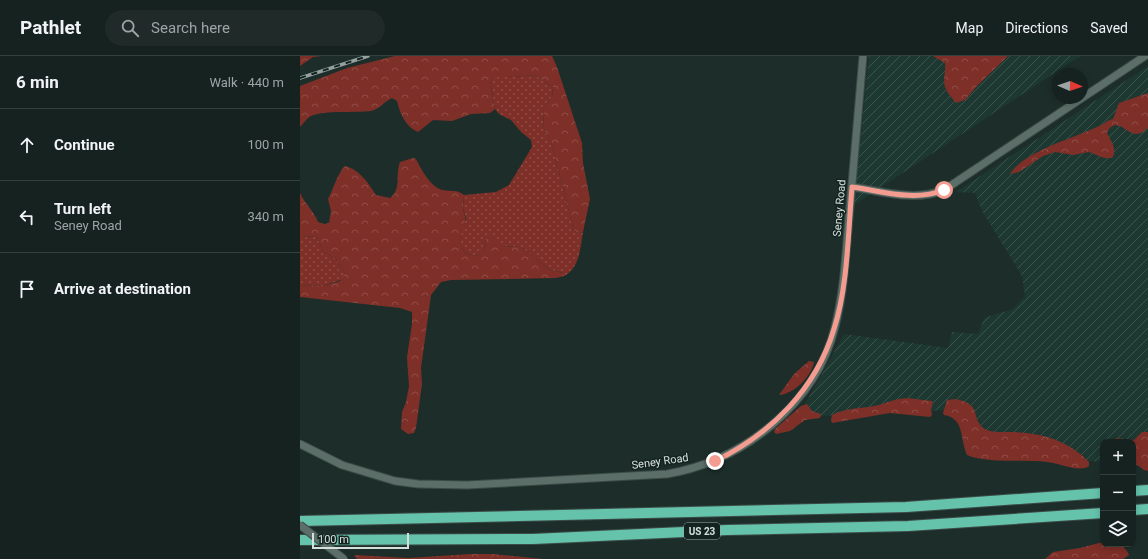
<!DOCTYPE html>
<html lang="en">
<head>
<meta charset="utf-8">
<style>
  body { margin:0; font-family:Roboto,sans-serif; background:#1f2a29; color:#f1f3f6 }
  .controls { position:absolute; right:12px; bottom:12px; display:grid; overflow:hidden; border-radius:8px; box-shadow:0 2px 6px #0003 }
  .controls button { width:36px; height:36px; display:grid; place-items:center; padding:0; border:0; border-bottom:1px solid #353f3e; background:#162220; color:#f1f3f6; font:20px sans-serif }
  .compass { position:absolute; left:752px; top:12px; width:36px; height:36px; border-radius:50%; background:#162220; box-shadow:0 2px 6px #0003; rotate:92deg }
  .scale { position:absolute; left:12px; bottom:10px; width:97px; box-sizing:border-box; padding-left:4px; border:2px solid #d5e0dd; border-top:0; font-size:11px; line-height:14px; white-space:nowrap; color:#d5e0dd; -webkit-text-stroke:3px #132420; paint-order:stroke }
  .stop { position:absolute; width:12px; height:12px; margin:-9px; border:3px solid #f59c90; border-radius:50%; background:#fff }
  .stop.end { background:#f59c90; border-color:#fff; box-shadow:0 1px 4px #0008 }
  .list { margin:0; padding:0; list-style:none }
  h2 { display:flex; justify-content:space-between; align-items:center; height:52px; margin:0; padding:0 16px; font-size:17px }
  h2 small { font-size:13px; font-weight:400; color:#9ea4a5 }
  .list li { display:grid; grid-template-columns:26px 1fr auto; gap:12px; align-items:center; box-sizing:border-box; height:72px; padding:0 16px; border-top:1px solid #353f3e }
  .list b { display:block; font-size:15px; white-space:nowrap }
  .list p { margin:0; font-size:13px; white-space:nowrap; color:#9ea4a5 }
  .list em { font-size:13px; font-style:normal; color:#9ea4a5 }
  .icon { flex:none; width:22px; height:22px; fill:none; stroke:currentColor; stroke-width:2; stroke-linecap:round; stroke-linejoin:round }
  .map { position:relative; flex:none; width:848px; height:503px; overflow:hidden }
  header { display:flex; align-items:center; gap:24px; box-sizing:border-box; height:56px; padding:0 20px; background:#162220; border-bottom:1px solid #353f3e }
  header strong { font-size:19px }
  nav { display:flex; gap:22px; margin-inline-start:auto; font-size:14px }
  .search { width:280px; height:36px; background:#1f2a29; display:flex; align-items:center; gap:10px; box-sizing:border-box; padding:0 14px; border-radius:22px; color:#9ea4a5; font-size:15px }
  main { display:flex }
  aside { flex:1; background:#162220 }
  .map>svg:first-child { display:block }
</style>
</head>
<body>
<header>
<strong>Pathlet</strong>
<div class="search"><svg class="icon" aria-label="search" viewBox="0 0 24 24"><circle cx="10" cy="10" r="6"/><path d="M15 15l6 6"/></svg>Search here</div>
<nav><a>Map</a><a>Directions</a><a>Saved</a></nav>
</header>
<main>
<aside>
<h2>6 min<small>Walk · 440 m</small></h2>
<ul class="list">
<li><svg class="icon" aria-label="ahead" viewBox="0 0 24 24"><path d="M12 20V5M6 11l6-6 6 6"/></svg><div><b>Continue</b></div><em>100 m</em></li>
<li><svg class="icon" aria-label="left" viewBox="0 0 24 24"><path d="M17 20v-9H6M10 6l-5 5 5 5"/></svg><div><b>Turn left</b><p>Seney Road</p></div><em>340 m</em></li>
<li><svg class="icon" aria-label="arrive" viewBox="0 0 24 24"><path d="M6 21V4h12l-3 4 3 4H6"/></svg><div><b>Arrive at destination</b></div></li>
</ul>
</aside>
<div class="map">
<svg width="848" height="503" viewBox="0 0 848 503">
  <defs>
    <pattern id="industrial-furrows" width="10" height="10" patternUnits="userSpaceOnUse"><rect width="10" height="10" fill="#1d3731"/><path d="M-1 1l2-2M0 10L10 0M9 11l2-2" fill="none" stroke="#3d544e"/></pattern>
    <pattern id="grass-dots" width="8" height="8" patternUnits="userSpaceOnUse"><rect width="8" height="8" fill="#7e2f27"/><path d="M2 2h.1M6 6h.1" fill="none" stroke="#8f4d46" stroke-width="1.8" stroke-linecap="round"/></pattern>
    <pattern id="forest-crowns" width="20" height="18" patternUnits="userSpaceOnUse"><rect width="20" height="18" fill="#7e2f27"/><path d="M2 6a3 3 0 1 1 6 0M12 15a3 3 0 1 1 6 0" fill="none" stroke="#8f4d46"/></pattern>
  </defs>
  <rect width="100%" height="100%" fill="#1d2e2a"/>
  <path fill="url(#industrial-furrows)" d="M569,0h211l-226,149z
    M848,10v399l-15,-1v-22h-30v20l-129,-10 -4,-43 -172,8 46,-83 104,14 4,-16 26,2 6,-16 29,-9 12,-13 -3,-20 -40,-65 -7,-18 -19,-1z"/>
  <path fill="url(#grass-dots)" d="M195,18l18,3 22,-2 18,12 -1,10 -9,11 1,21 7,13 23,89 4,2 5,-1c-3,16 -3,36 -19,44v-3l-14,-3 -29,-23 -22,-1 -13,-10c-1,18 -3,23 -21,17l-4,-7 -1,-8v-7l6,-12 -3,-11 1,-13 32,-3 13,-7 23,-38 -1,-7 -10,-8 -10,-12 -12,-6 -4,-5 -5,-29 2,-5z
    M0,180l17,1 6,14 13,8 9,14 -2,6 -20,7 -23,-1z"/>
  <path fill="url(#forest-crowns)" d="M0,0h22l-9,1 -13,9z
    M95,0h157l5,11 25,76 1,20 7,36 -7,33 -5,1 -4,-2 -23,-89 -7,-13 -1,-21 9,-11 1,-10 -18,-12 -22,2 -20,-2 -3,5 5,29 -5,4 -19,1 -19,7 -19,-1 -15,12c-12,-5 -18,-18 -21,-31l-5,-3c-8,4 -14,12 -21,13 -15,2 -47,-1 -60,5 -4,2 -8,8 -11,11v-41l47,-18z
    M633,0h75l-31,30 -12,14 -9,3c-5,-6 -12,-13 -12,-22 0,-7 2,-11 1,-18z
    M848,37v35c-4,3 -7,6 -12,6 -9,0 -21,-19 -29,-1 4,8 11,17 5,25h-8l-15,-6 -16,3 -18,-3 -12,4 -24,16 -9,2c14,-23 65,-36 89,-48 5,-2 8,-6 14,-7l6,-16z
    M113,102l3,1c5,10 15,29 27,31 8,2 14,-1 21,5 0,4 -1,8 -1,12 0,5 3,9 2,13 -2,14 -9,19 0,33 18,6 20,1 21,-17l5,-2 8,12 22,1 29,23 14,3v3l-8,2 -105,2 -10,2 -10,13 -10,73 1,16 -6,44 -2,5 -6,1 -7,-5 1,-17 4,-10 3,-16 -2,-29 5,-33v-12l-12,-4 -100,-11v-12l23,1 17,-5 5,-8 -9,-14 -13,-8 -6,-14 -17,-1v-43c5,11 14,18 18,29l6,2 5,-1 2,-12 -3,-12c5,-9 10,-27 17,-33 14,3 24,18 31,29l14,3c12,-9 5,-23 10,-36z
    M509,305l5,1c-3,15 -20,32 -35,33l15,-21z
    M607,342l25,3 1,2 -2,6 1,6 -2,2 -40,-4 -58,10 -1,-3 1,-5c14,-8 31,-6 47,-10 9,-3 17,-6 28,-7z
    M655,343c29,5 14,19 30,30 7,4 19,3 27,3 30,1 56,8 77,30v4c-10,7 -30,-3 -42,-4 -23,-3 -59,2 -80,-7 -7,-15 -2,-37 -23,-40l-1,-2 4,-13z
    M507,348l5,7 9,3 -1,4 -15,2 -15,11 -14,3 -2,-2 1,-3 26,-23z
    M842,376h6v39l-4,-1 -11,-8v-20l-18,-1 1,-3 18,2z
    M803,486v2c12,0 21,-2 26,11l-6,4h-78l8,-7 27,-4z
    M171,498h21l51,5h-186l-3,-4 54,3z"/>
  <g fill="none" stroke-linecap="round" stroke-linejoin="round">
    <defs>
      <path id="minor" d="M782,42l63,-42
        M552,131c30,4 62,15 92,3l138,-92
        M0,388l42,21 53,16 23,3 49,1 200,-11c76,-13 149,-70 168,-147 10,-39 11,-80 15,-120 4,-51 9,-101 13,-151"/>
      <path id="highway" d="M833,435l15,-1
        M833,454l15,-1
        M0,465l606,-14 197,-14
        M0,484l233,-1 194,-9 181,-4 195,-13"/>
    </defs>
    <use href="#minor" stroke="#3c4b47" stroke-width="9"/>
    <use href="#highway" stroke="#3c4b47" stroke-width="12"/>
    <use href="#minor" stroke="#5b6e68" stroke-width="7"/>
    <use href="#highway" stroke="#65c3ac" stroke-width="10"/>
    <defs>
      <path id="rail" d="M0,22l68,-22"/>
    </defs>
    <use href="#rail" stroke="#94a19e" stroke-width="3.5"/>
    <use href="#rail" stroke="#132420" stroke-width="2" stroke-dasharray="6" stroke-linecap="butt"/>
    <defs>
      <path id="minor-bridge" d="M0,469l44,34"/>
    </defs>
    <use href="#minor-bridge" stroke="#3c4b47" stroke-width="9" stroke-linecap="butt"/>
    <use href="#minor-bridge" stroke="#5b6e68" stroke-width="7"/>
  </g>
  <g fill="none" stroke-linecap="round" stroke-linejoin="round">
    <path stroke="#f59c90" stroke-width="5" d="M415,405c56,-27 101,-72 119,-132 14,-43 14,-97 18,-142 30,4 62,15 92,3"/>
  </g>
  <g text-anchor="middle" stroke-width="3" stroke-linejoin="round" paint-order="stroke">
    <rect fill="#132420" stroke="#9ba8a4" stroke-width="1" x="384" y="467" width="36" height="16" rx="3"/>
    <g font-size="10" font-weight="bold" fill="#d5e0dd">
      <text x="402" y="479">US 23</text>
    </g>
    <g font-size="11" fill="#d5e0dd" stroke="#132420">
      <text transform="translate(539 152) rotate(-85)" y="4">Seney Road</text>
      <text transform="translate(360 405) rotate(-8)" y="4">Seney Road</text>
    </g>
  </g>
</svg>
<div class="controls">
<button>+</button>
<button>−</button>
<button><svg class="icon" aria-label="layers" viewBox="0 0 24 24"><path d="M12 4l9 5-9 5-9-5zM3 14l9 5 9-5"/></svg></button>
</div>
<svg class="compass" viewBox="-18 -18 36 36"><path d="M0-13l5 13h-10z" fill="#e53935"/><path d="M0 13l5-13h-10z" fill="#9ea4a5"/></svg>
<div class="scale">100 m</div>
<div class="stop" style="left:644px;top:134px"></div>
<div class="stop end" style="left:415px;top:405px"></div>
</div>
</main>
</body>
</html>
